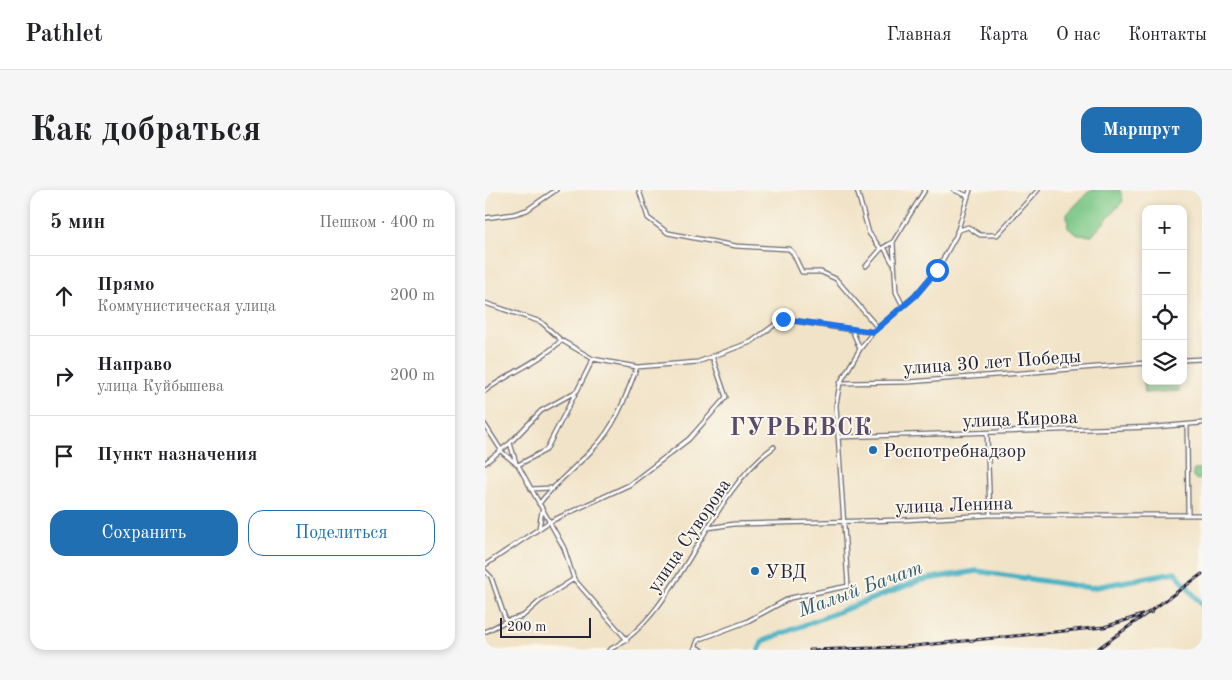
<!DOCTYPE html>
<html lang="ru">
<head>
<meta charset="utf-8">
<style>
  body { margin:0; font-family:"Old Standard TT",serif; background:#f6f6f6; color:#202124 }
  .controls { position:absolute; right:15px; top:15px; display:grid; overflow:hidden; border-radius:10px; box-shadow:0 2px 8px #0003 }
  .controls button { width:45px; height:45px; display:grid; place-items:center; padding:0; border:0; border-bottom:1px solid #e0e0e0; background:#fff; color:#202124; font:25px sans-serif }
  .scale { position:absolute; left:15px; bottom:12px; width:91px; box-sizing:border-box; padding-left:5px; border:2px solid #22223b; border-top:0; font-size:14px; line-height:18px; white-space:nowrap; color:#22223b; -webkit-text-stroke:4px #fbf7ec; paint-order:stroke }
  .stop { position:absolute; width:15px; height:15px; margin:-11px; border:4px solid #1a73e8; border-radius:50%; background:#fff }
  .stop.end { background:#1a73e8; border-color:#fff; box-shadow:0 1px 5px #0008 }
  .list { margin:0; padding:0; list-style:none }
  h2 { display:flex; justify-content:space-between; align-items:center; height:65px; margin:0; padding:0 20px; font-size:21px }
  h2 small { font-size:16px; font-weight:400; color:#757577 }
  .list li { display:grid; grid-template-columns:32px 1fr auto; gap:15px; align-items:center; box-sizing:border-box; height:80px; padding:0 20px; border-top:1px solid #e0e0e0 }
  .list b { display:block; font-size:19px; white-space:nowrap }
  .list p { margin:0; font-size:16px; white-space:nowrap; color:#757577 }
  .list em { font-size:16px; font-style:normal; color:#757577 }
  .actions { display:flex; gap:10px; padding:15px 20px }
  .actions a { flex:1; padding:11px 0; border:1px solid #1f6fb2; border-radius:15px; text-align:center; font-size:18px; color:#1f6fb2 }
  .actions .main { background:#1f6fb2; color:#fff }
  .icon { flex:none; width:28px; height:28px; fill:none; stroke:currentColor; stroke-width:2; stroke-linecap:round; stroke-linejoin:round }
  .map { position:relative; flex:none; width:717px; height:460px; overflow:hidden; border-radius:15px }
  header { display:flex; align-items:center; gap:30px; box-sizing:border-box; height:70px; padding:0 25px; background:#fff; border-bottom:1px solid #e0e0e0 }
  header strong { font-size:24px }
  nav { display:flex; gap:28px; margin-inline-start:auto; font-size:18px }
  .intro { display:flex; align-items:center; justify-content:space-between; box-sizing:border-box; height:120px; padding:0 30px }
  h1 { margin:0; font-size:35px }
  .button { padding:12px 22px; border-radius:15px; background:#1f6fb2; color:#fff; font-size:18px; font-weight:700 }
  main { display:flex; gap:30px; padding:0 30px }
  aside { flex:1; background:#fff; border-radius:15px; box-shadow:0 2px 8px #0003 }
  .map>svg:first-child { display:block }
</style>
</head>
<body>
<header>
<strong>Pathlet</strong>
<nav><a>Главная</a><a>Карта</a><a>О нас</a><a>Контакты</a></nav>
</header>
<div class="intro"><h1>Как добраться</h1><a class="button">Маршрут</a></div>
<main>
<aside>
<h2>5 мин<small>Пешком · 400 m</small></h2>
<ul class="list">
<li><svg class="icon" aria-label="ahead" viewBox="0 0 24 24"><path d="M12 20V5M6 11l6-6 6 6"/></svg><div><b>Прямо</b><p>Коммунистическая улица</p></div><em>200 m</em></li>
<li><svg class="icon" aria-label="right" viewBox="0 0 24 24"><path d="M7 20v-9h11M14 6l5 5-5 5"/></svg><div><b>Направо</b><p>улица Куйбышева</p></div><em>200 m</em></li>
<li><svg class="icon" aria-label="arrive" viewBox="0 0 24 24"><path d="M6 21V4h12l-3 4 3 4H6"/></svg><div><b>Пункт назначения</b></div></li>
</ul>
<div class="actions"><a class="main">Сохранить</a><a>Поделиться</a></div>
</aside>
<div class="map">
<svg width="717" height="460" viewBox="0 0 717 460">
  <defs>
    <pattern id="grass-tufts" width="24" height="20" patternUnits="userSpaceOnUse" patternTransform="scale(1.25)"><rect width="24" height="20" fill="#7dc887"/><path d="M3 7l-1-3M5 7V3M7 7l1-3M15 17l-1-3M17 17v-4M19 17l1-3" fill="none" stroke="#66a270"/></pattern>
  </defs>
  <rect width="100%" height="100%" fill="#fbf7ec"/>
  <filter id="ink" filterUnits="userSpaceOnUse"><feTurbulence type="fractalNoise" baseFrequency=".02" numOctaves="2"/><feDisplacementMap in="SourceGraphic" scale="10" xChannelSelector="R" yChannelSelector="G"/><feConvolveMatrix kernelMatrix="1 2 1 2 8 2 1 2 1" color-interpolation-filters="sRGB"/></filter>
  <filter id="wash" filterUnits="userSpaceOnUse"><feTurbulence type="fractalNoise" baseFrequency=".0096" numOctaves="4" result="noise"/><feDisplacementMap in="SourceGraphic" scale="20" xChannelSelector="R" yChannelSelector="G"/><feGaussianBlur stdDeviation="1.12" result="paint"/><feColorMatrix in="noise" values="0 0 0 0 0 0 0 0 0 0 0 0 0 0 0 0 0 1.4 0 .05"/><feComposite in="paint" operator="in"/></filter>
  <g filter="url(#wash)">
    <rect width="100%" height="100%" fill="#f1e3c7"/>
    <path fill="url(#grass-tufts)" stroke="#507561" d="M707.5 284a5.5 5.5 0 1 1 11 0a5.5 5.5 0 1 1-11 0Z"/>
    <path fill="#7dc887" stroke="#507561" d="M605,0h30l3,11 -31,35 -14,-1 -10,-7 -1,-14z
      M658,182h3v9h32l1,10 -34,2z"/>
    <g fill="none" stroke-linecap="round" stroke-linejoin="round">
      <path stroke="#45b1c3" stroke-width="5.5" d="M274,460l4,-9 158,-61 56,-9 114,17 84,-16 27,33"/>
    </g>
  </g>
  <g filter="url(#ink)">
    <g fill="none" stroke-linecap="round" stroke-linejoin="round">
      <defs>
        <path id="minor" d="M154,0l9,28 20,15 68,13 53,3 4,4 9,19h19l15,7 42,49
          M372,0l12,43 12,16
          M469,0l14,6
          M0,28l29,-4 13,-4 29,-20
          M472,41l11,-4 12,8h17l41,-45
          M399,57l8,15
          M381,76l15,-17 12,-7
          M0,113l56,19 20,18 32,19 44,8 61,-5 53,-20 32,-23 69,11 8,19
          M418,116l-7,-14 -3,-50 32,-52
          M368,140l20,2
          M698,170l19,-1
          M355,193l69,-1 237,-19
          M0,201c21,-16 61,-33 76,-51
          M0,235l18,28 15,12 46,83 10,31 53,61
          M702,235l1,90
          M502,243l3,82
          M354,247l317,-10 46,-4
          M25,253l6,20
          M0,273l25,-20 31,-32 36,-20 16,-32
          M33,275l28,-15 29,-56
          M46,299l19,-1
          M54,314c16,-21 36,-36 54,-55 23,-23 33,-53 44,-82
          M54,338l3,-17
          M223,338l26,-4 169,-4 87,-5h212
          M0,375l64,-43 80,-37 60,-46 37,-42 -14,-41
          M0,381l6,6 15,44
          M0,442l21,-11 17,-5 17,-15 34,-22
          M211,457l6,3
          M124,460c70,-35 98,-156 165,-203
          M209,460l4,-10 48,-18 44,-24 58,-12 -12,-181 4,-22 20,-34 13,-17 42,-36 22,-26 19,-34 14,-46"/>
      </defs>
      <use href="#minor" stroke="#6a666c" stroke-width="5.5"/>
      <use href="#minor" stroke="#fff" stroke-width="3"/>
      <defs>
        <path id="rail" d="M325,460l94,-3 200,-20 48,-15
          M611,460l106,-76"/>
      </defs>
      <use href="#rail" stroke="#22223b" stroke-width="3"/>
      <use href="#rail" stroke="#fbf7ec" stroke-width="1" stroke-dasharray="4" stroke-linecap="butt"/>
    </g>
  </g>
  <g fill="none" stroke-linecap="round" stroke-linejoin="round" filter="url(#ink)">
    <path stroke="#1a73e8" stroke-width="6" d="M298,129l90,13 42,-36 22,-26"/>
  </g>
  <g fill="#1f6fb2" stroke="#fbf7ec" stroke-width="2">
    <circle cx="388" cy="260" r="5"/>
    <circle cx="270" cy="381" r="5"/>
  </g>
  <g text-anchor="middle" stroke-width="4" stroke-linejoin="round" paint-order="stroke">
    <g font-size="19" fill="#22223b" stroke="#fbf7ec">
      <text transform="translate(507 171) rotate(-4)" y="7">улица 30 лет Победы</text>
      <text transform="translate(535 228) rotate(-2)" y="7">улица Кирова</text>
      <text transform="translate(469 314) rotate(-2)" y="7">улица Ленина</text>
      <text transform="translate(203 345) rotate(-56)" y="7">улица Суворова</text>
    </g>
    <g font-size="19" fill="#22223b" stroke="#fbf7ec" text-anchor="start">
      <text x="398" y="267">Роспотребнадзор</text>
      <text x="280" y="388">УВД</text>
    </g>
    <g font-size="20" font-style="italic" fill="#305b71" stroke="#fbf7ec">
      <text transform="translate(375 398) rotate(-20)" y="7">Малый Бачат</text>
    </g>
    <g font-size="24" font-weight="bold" letter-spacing="1" fill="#594b6c" stroke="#fbf7ec">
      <text x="316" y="245">ГУРЬЕВСК</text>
    </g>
  </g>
</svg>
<div class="controls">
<button>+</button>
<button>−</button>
<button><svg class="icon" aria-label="locate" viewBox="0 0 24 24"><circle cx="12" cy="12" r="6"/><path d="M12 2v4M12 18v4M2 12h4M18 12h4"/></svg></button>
<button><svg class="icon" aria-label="layers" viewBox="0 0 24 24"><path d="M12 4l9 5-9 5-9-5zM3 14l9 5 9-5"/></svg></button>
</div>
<div class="scale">200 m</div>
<div class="stop" style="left:452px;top:80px"></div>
<div class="stop end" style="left:298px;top:129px"></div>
</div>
</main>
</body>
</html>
